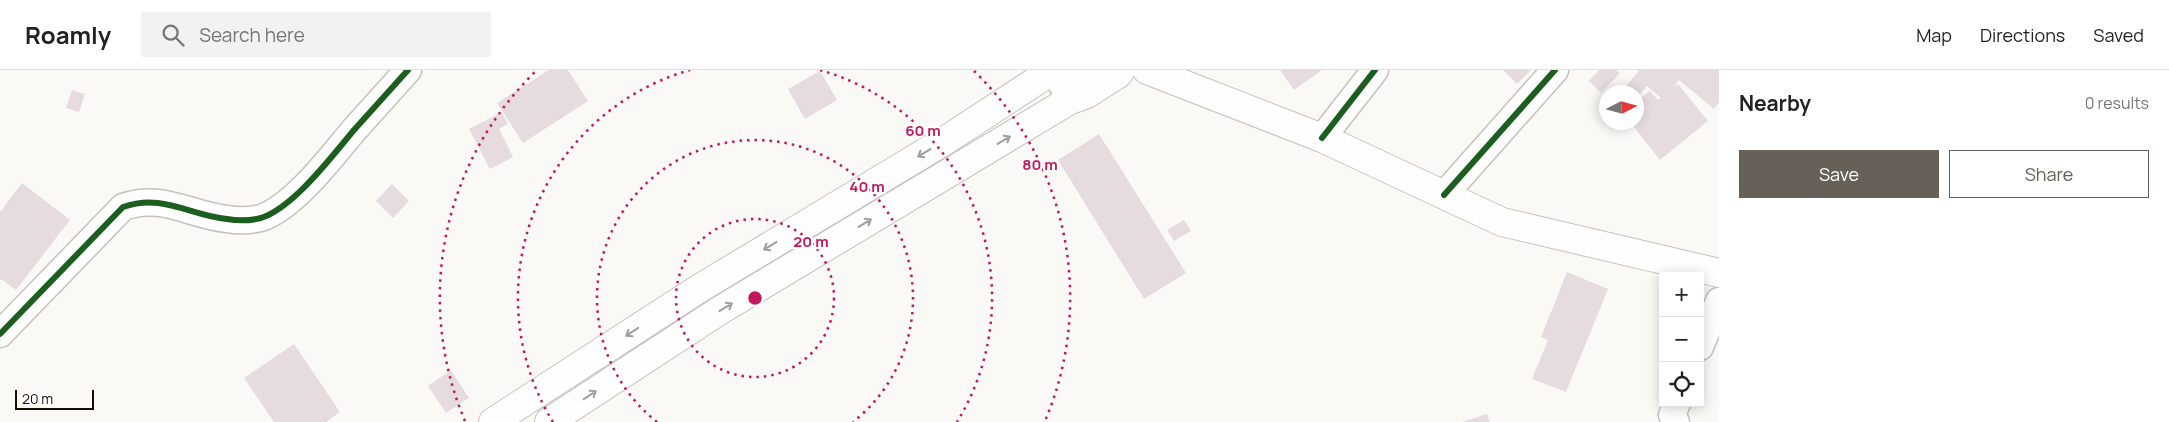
<!DOCTYPE html>
<html lang="en">
<head>
<meta charset="utf-8">
<style>
  body { margin:0; font-family:Manrope,sans-serif; background:#f2f2f2; color:#222 }
  .controls { position:absolute; right:15px; bottom:15px; display:grid; overflow:hidden; border-radius:0px; box-shadow:0 2px 12px #0003 }
  .controls button { width:45px; height:45px; display:grid; place-items:center; padding:0; border:0; border-bottom:1px solid #e0e0e0; background:#fff; color:#222; font:25px sans-serif }
  .compass { position:absolute; left:1599px; top:15px; width:45px; height:45px; border-radius:50%; background:#fff; box-shadow:0 2px 12px #0003; rotate:84deg }
  .scale { position:absolute; left:15px; bottom:12px; width:79px; box-sizing:border-box; padding-left:5px; border:2px solid #150e05; border-top:0; font-size:14px; line-height:18px; white-space:nowrap; color:#150e05; -webkit-text-stroke:4px #fff; paint-order:stroke }
  .list { margin:0; padding:0; list-style:none }
  h2 { display:flex; justify-content:space-between; align-items:center; height:65px; margin:0; padding:0 20px; font-size:21px }
  h2 small { font-size:16px; font-weight:400; color:#767676 }
  .actions { display:flex; gap:10px; padding:15px 20px }
  .actions a { flex:1; padding:11px 0; border:1px solid #666059; border-radius:0px; text-align:center; font-size:18px; color:#666059 }
  .actions .main { background:#666059; color:#fff }
  .icon { flex:none; width:28px; height:28px; fill:none; stroke:currentColor; stroke-width:2; stroke-linecap:round; stroke-linejoin:round }
  .map { position:relative; flex:none; width:1719px; height:352px; overflow:hidden }
  header { display:flex; align-items:center; gap:30px; box-sizing:border-box; height:70px; padding:0 25px; background:#fff; border-bottom:1px solid #e0e0e0 }
  header strong { font-size:24px }
  nav { display:flex; gap:28px; margin-inline-start:auto; font-size:18px }
  .search { width:350px; height:45px; background:#f2f2f2; display:flex; align-items:center; gap:12px; box-sizing:border-box; padding:0 18px; border-radius:0px; color:#767676; font-size:19px }
  main { display:flex }
  aside { flex:1; background:#fff }
  .map>svg:first-child { display:block }
</style>
</head>
<body>
<header>
<strong>Roamly</strong>
<div class="search"><svg class="icon" aria-label="search" viewBox="0 0 24 24"><circle cx="10" cy="10" r="6"/><path d="M15 15l6 6"/></svg>Search here</div>
<nav><a>Map</a><a>Directions</a><a>Saved</a></nav>
</header>
<main>
<div class="map">
<svg width="1719" height="352" viewBox="0 0 1719 352">
  <rect width="100%" height="100%" fill="#fbf9f6"/>
  <path fill="#e6dcdf" d="M549,0h19l20,31 -65,42 -26,-40z
    M1280,0h42l-28,20z
    M1503,0h28l-14,14z
    M1599,0h17l4,3 -19,20 -12,-12z
    M1637,0h82v32l-5,7 -35,-29 -6,8 5,-4 30,37 -48,39 -30,-38h6v-20l14,-11 8,9 3,-2 -14,-12 -11,13v-7h-15l18,-21z
    M820,1l17,29 -32,19 -17,-30z
    M72,20l13,4 -6,18 -13,-4z
    M502,42l6,12 -9,5 14,28 -23,12 -21,-40z
    M1099,64l87,139 -42,26 -86,-139z
    M22,113l48,37 -54,70 -15,-11 -1,1v-68z
    M392,114l17,17 -16,17 -17,-17z
    M1184,150l7,11 -17,10 -7,-11z
    M1567,202l41,17 -42,103 -34,-13 16,-39 -7,-3z
    M294,274l46,68 -14,10h-52l-30,-44z
    M451,300l18,28 -23,15 -18,-27z
    M1487,344l3,8h-28z"/>
  <g fill="none" stroke-linecap="round" stroke-linejoin="round">
    <defs>
      <path id="minor" d="M1054,0l16,30
        M1322,68l53,-68
        M1444,125l111,-125
        M0,264l123,-127c39,-14 66,8 104,12 11,2 22,2 34,-1 33,-11 71,-62 93,-88 18,-20 36,-40 54,-60
        M1700,277l19,-46
        M1676,352l-4,-7 5,-12"/>
      <path id="major" d="M1079,0c14,13 21,14 38,5
        M1147,0l175,68 180,84 217,51
        M493,352l207,-134 246,-148 107,-70
        M549,352l170,-111 351,-211 17,-6 31,-20 3,-4"/>
    </defs>
    <use href="#minor" stroke="#c6c1bb" stroke-width="29"/>
    <use href="#major" stroke="#c6c1bb" stroke-width="30"/>
    <use href="#minor" stroke="#fefefe" stroke-width="26"/>
    <use href="#major" stroke="#fefefe" stroke-width="28"/>
    <defs>
      <path id="cycleway" d="M1322,68l53,-68
        M1444,125l111,-125
        M0,264l123,-127c39,-14 66,8 104,12 11,2 22,2 34,-1 33,-11 71,-62 93,-88 18,-20 36,-40 54,-60"/>
    </defs>
    <use href="#cycleway" stroke="#fff" stroke-width="9"/>
    <use href="#cycleway" stroke="#1b5e20" stroke-width="6"/>
  </g>
  <defs><path id="oneway-shaft" d="M-6 0H5M1.5-3L5.5 0L1.5 3" fill="none" stroke-width="1.6" stroke-linecap="round" stroke-linejoin="round" transform="scale(1.25)"/></defs>
  <g stroke="#a19e9a">
    <use href="#oneway-shaft" transform="translate(1004 70) rotate(-31)"/>
    <use href="#oneway-shaft" transform="translate(924 83) rotate(149)"/>
    <use href="#oneway-shaft" transform="translate(865 153) rotate(-31)"/>
    <use href="#oneway-shaft" transform="translate(770 176) rotate(149)"/>
    <use href="#oneway-shaft" transform="translate(726 237) rotate(-31)"/>
    <use href="#oneway-shaft" transform="translate(632 262) rotate(147)"/>
    <use href="#oneway-shaft" transform="translate(590 325) rotate(-33)"/>
  </g>
  <g fill="none" stroke="#c2185b" stroke-width="2.5" stroke-dasharray="2.5 5">
    <circle cx="755" cy="228" r="79"/>
    <path d="M657 352A158 158 0 1 1 853 352"/>
    <path d="M553 352A237 237 0 0 1 690 0M820 0A237 237 0 0 1 957 352"/>
    <path d="M465 351A315 315 0 0 1 536 1M974 1A315 315 0 0 1 1045 351"/>
  </g>
  <circle cx="755" cy="228" r="8" fill="#c2185b" stroke="#fff" stroke-width="2.5"/>
  <g font-size="15" text-anchor="middle" font-weight="bold" fill="#c2185b" stroke="#fff" stroke-width="4.5" stroke-linejoin="round" paint-order="stroke">
    <text x="923" y="66">60 m</text>
    <text x="1040" y="100">80 m</text>
    <text x="867" y="122">40 m</text>
    <text x="811" y="177">20 m</text>
  </g>
</svg>
<div class="controls">
<button>+</button>
<button>−</button>
<button><svg class="icon" aria-label="locate" viewBox="0 0 24 24"><circle cx="12" cy="12" r="6"/><path d="M12 2v4M12 18v4M2 12h4M18 12h4"/></svg></button>
</div>
<svg class="compass" viewBox="-18 -18 36 36"><path d="M0-13l5 13h-10z" fill="#e53935"/><path d="M0 13l5-13h-10z" fill="#767676"/></svg>
<div class="scale">20 m</div>
</div>
<aside>
<h2>Nearby<small>0 results</small></h2>
<ul class="list">
</ul>
<div class="actions"><a class="main">Save</a><a>Share</a></div>
</aside>
</main>
</body>
</html>
